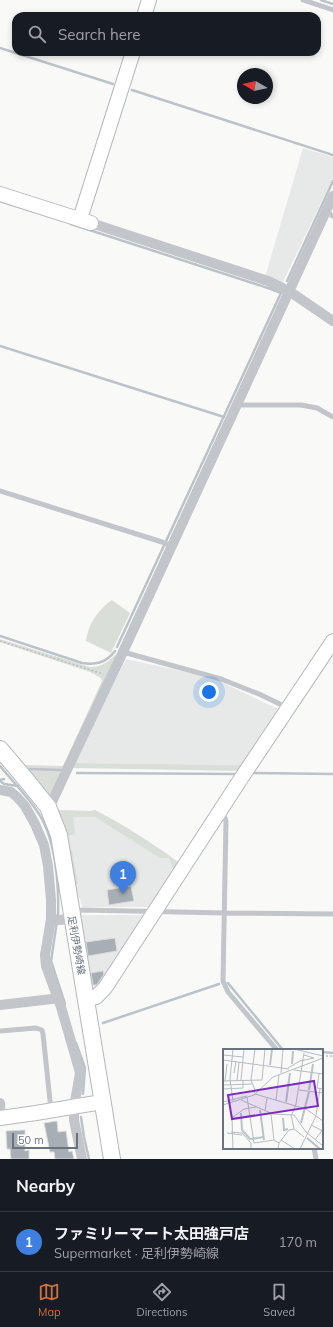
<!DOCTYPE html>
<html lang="en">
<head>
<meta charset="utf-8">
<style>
  body { margin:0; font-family:Mulish,"Noto Sans JP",sans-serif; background:#242831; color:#f1f3f6 }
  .compass { position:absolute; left:237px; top:68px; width:36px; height:36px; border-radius:50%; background:#171b24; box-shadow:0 2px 6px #0003; rotate:279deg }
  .scale { position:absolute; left:12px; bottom:10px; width:66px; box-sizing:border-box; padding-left:4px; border:2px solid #68737f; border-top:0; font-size:11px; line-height:14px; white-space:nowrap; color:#68737f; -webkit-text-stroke:3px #fff; paint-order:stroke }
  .you { position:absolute; left:209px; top:692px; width:14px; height:14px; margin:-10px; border:3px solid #fff; border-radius:50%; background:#1a73e8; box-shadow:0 0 0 6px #1a73e833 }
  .badge { display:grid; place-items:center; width:26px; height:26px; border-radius:50%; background:#cf7043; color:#fff; font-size:13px; font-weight:700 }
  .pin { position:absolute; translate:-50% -33px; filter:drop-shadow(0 1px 2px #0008) }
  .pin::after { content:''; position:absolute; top:21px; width:14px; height:12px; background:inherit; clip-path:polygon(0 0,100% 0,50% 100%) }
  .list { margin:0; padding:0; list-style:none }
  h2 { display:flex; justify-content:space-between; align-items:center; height:52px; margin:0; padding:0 16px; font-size:17px }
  h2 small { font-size:13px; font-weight:400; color:#9ea1a6 }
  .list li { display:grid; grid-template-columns:26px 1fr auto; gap:12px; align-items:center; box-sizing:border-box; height:60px; padding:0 16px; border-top:1px solid #363941 }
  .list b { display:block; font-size:15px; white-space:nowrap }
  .list p { margin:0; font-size:13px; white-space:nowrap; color:#9ea1a6 }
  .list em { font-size:13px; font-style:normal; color:#9ea1a6 }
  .icon { flex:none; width:22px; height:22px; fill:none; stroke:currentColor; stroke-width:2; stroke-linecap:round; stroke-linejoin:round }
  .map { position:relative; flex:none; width:333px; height:1159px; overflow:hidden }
  .search { position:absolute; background:#171b24; box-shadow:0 2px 6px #0003; left:12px; right:12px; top:12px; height:44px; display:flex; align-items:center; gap:10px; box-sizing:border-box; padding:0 14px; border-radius:12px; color:#9ea1a6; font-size:15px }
  .sheet { height:112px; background:#171b24 }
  nav { display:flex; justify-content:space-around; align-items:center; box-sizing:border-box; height:56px; border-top:1px solid #363941; background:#171b24; font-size:11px; color:#9ea1a6 }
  nav a { display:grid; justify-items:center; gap:2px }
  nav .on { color:#cf7043 }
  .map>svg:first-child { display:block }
</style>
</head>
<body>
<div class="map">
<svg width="333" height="1159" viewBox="0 0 333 1159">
  <rect width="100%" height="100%" fill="#f9faf8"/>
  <path fill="#e7e9e8" d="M303,148l30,9v21l-51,106 -17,-7z
    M126,659l55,12 38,10 59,28 -35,56 -168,-2 27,-56z
    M57,810l34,1 4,-1 18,10 56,35 10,8 -28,44h-69l-2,-9h-5l-3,-13 6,-1 -11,-33z
    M78,915h70l-45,69 -7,2 -6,-1z"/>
  <path fill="#d9ded8" d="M112,600l18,13 -19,40 -25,-12c2,-16 12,-32 26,-41z
    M0,639l90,28c11,0 17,-4 25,-12h2l-68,145 -26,-35 40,1 39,-85 -1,-3 -11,-6 -90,-30z
    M75,763l168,2 -4,6 -166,-3z
    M57,810l34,1 4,-1c29,15 58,33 84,53l-4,7 -2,-2 -4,-10h-9l-65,-41h-22l2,17 -11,3z
    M72,850l6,34 -6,1 -5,-34z"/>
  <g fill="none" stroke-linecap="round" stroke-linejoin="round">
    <path stroke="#bbc3c8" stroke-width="2.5" d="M321,0l12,4
      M0,48l113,36
      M132,90l201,65
      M71,224l200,65 10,4 -164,354
      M287,281l46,-100
      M0,346l224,71
      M0,636l82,27c14,2 24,0 33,-12
      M0,766c13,16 28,30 39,48 17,26 20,71 19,102
      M30,769l31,1
      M77,773l160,1
      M254,773l79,1
      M0,780l4,-1
      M0,781l4,3 14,2
      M57,921l-6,40 14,43
      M228,983l55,67
      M103,1023l116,-39
      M76,1043l9,25 -2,26
      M322,1052l11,1
      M81,1117l3,20 5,22"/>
  </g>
  <path fill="#a7aeb4" stroke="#dbdcda" d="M131,886l3,15 -25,4 -2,-15z
    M115,938l2,13 -29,5 -2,-14z
    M103,971l1,3 -6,9 -2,2h-3l-2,-12z
    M57,1121l1,11 8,-1 3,21 3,-1 2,8h-19l-1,-7h-4l-6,-29z
    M25,1130v21l4,-1v9h-18l-1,-10h-3l-1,-18z"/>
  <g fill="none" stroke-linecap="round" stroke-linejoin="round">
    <defs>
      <path id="secondary" d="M144,16l5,-16
        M0,194l91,29
        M80,219l53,-167
        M86,1000l10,-3 9,-9 137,-211 91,-136
        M0,1118l36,-5 66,-11"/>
      <path id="primary" d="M0,749l28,33 20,25 11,28 53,324"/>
    </defs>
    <use href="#secondary" stroke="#b5b9bd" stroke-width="16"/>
    <use href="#primary" stroke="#b4b7bb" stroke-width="18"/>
    <path stroke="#bcbec1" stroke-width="1.5" stroke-dasharray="2 2" stroke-linecap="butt" d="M0,641l103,33
      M322,1056h11"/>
    <path stroke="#c2c5c9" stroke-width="5" d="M303,0l30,10
      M326,212l7,4
      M237,405h64l16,3 16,9
      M0,491l162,51 9,4
      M123,652l98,27 38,15 29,14
      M223,812l3,9 -3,160 5,11 49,58
      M74,911l9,-1 142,3 108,1
      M0,1031l36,-3 6,2 1,4 8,76
      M314,1148l2,11"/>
    <path stroke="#c2c5c9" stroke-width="10" d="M91,223l177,58 21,10 44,30
      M0,790l11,2 6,5 8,9 10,18 9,21 4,21 3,34v19l-6,36 1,11 15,41 18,62 1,4 -6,34v13l8,39
      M48,807l4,-5 13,-28 58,-122 210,-456
      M51,919l9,1 12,-2
      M0,1005l52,-6 5,-2
      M0,1103l1,15"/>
    <use href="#secondary" stroke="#fff" stroke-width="14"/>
    <use href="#primary" stroke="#fff" stroke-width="16"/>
  </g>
  <g text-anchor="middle" stroke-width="4" stroke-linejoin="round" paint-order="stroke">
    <g font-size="10" fill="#68737f" stroke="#fff">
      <text transform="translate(77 945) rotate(80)" y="4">足利伊勢崎線</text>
    </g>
  </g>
  <g transform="translate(223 1049)">
    <rect width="100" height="100" fill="#f9faf8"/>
    <path fill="none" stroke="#bbc3c8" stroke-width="2" d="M69,15l1,-13M47,16l2,-16M86,41l4,-26M63,53l4,-29M37,61l4,30M18,64l1,17 8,9 14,-2M60,69l1,12 4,-1M78,74l8,-31M84,89l13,11"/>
    <path fill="none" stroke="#b6bcc1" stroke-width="1" d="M10,0l-3,30 3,22M71,0l29,7M0,6l20,2M0,11l66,9M65,19l12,-7 14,-3 -10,-3M71,21l29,4M11,24l2,-12M58,24l2,-24M96,25l-2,14 6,1M18,31l3,-31M0,32l39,-1 3,-31M2,32l2,-17M14,32l2,-19M0,36l30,-1M0,40l20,-1v-8M76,41l24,3M31,44l1,-3 -4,-10 4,-31M32,45l51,15 17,12M24,48l7,46M18,51l32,14 21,1 12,17 17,14M53,51l3,-25M0,53l24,-6M0,56l31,-10 19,-18 50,-19M42,62l2,-13M48,65l3,26M68,65l3,15M69,65l4,-10 8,-51M93,66l4,-26M88,76l12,6M8,83l11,1 9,10v6M4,84l15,2M58,91l14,9M92,91l8,-11M31,94l20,-3 5,3M10,100l-1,-31 12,-9 12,-2M55,100l1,-6 10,-13 5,-1 10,8M77,100l16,-33"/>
    <path fill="#7b2cbf" fill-opacity="0.15" stroke="#7b2cbf" stroke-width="2" d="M91,32l4,25 -86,13 -4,-24z"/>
    <rect width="100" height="100" fill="none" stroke="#68737f" stroke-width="2"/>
  </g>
</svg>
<svg class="compass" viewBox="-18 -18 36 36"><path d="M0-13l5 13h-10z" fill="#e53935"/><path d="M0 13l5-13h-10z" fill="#9ea1a6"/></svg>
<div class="scale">50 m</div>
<div class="you"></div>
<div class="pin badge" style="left:123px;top:894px;background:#3f7fe0">1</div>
<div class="search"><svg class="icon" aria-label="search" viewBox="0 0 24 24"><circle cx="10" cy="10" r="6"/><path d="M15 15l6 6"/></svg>Search here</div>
</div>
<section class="sheet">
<h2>Nearby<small></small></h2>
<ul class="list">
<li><span class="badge" style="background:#3f7fe0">1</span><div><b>ファミリーマート太田強戸店</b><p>Supermarket · 足利伊勢崎線</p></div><em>170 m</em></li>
</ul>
</section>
<nav>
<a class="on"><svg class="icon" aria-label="map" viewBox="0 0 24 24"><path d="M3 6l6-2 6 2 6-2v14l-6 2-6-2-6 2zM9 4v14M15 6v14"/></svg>Map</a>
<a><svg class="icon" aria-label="directions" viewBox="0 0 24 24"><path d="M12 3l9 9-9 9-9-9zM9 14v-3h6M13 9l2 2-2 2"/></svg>Directions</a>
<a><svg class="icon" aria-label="saved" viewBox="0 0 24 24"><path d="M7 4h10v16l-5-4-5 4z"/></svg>Saved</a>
</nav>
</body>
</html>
